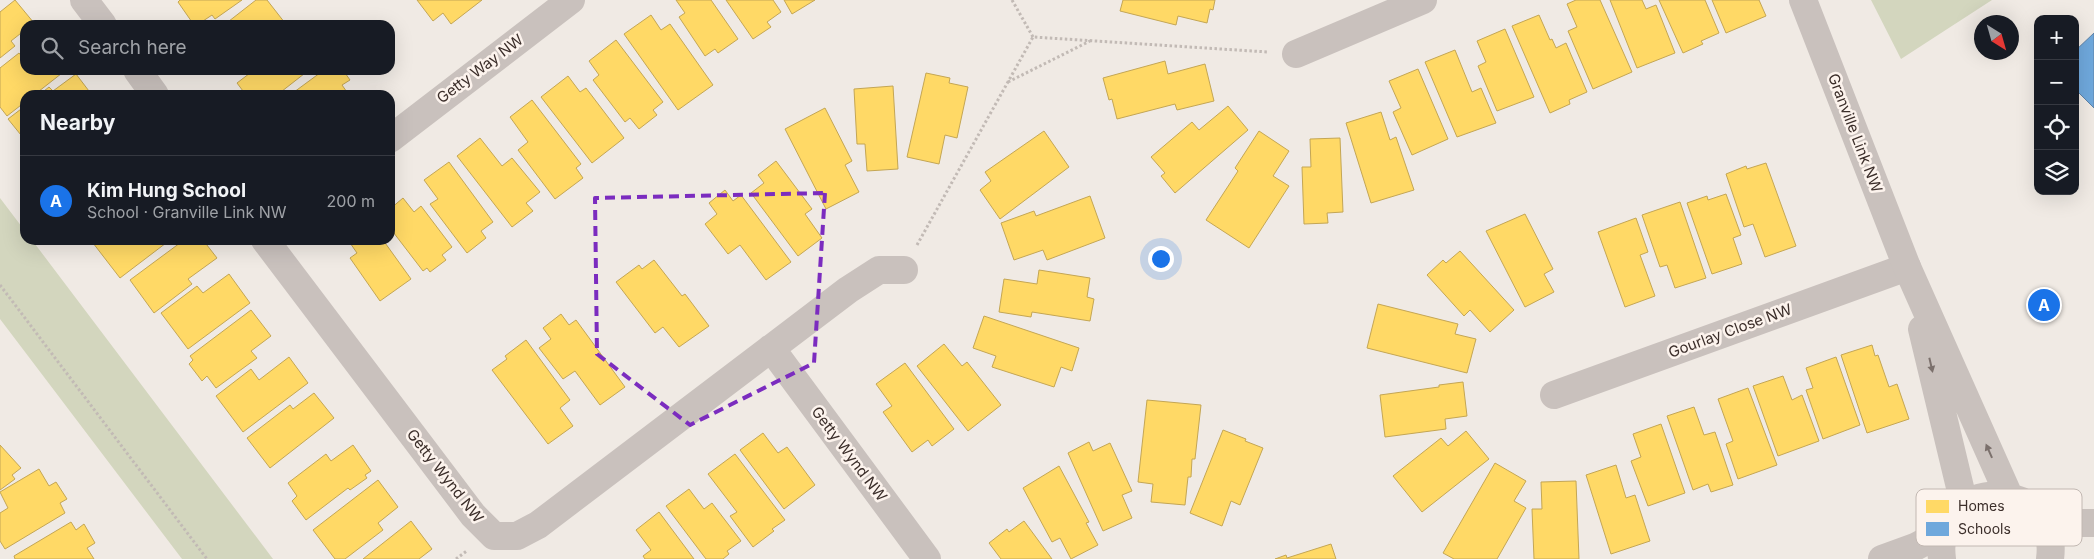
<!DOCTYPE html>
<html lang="en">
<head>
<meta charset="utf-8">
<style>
  body { margin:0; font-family:Inter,sans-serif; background:#242831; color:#f1f3f6 }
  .controls { position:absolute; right:15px; top:15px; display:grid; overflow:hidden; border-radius:10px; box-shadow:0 5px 20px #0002 }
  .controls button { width:45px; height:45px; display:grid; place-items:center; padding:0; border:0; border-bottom:1px solid #363941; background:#171b24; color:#f1f3f6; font:25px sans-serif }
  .compass { position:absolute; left:1974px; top:15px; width:45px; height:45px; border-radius:50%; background:#171b24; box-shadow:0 5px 20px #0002; rotate:143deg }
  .you { position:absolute; left:1160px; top:258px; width:18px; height:18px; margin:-12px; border:4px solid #fff; border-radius:50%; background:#1a73e8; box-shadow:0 0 0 8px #1a73e833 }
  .badge { display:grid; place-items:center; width:32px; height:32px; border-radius:50%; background:#1a73e8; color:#fff; font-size:16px; font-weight:700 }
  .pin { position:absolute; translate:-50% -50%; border:2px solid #fff; box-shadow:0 1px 5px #0006 }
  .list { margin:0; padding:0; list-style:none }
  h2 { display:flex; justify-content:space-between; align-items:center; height:65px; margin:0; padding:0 20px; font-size:21px }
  h2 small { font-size:16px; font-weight:400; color:#9ea1a6 }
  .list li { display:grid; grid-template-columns:32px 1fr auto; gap:15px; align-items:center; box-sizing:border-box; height:90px; padding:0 20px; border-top:1px solid #363941 }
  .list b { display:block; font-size:19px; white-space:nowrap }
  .list p { margin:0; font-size:16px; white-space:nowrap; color:#9ea1a6 }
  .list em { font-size:16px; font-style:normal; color:#9ea1a6 }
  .icon { flex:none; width:28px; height:28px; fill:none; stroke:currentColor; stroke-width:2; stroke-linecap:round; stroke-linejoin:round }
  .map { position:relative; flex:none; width:2094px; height:559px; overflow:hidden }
  .search { position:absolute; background:#171b24; box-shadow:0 5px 20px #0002; left:20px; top:20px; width:375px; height:55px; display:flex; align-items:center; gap:12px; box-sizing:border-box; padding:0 18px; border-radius:15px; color:#9ea1a6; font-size:19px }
  .panel { position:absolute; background:#171b24; box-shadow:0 5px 20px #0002; left:20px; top:90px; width:375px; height:155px; border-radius:15px }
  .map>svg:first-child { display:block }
</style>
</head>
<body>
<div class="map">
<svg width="2094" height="559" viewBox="0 0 2094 559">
  <rect width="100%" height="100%" fill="#f0eae4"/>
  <path fill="#d3d6be" d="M1871,0h121l-91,59z
    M0,198l25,33v9h7l241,319h-91l-182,-240z"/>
  <path fill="#ffd966" stroke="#c4a654" d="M15,0l19,23 -9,2v5l-14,11 4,5 -15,12v-46z
    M180,0h62l-27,19 -3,-4 -15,10h-3l-16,-23z
    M256,0h11l18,23 -3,2h-58z
    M417,0h65l-31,24 -8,-11 -10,8z
    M676,0h35l27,39 -20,14 -3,-4 -10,7 -26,-39 6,-4z
    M726,0h47l8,12 -14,10 4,5 -18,12z
    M784,0h31l-23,14z
    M1123,0h92l-2,10 -3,-1 -3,14 -29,-7 -2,9 -56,-14z
    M1576,0h24l32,72 -39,17 -25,-58 9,-4 -10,-23z
    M1610,0h32l4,9 10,-4 19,48 -38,15z
    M1659,0h46l14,33 -18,8 2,3 -20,9z
    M1712,0h47l7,16 -40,17z
    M651,15l10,15 9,-6 43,61 -35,25 -54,-76z
    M1539,15l11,25 2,-1 4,9 10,-5 21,49 -18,8 1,4 -20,9 -38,-87z
    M1505,29l29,68 -37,14 -19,-45 8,-4 -9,-21z
    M616,40l47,62 -10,8 4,5 -18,14 -9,-11 -5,4 -32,-42 6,-5 -10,-14z
    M1455,50l17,42 9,-4 15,35 -39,14 -32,-75z
    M19,53l6,7v10h41l-32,25h-9v7l-18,14 -7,-9v-39z
    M1165,61l3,13 37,-10 9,37 -37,9 -2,-6 -58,15 -5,-20 -3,1 -6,-22z
    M1418,69l30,70 -36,16 -19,-43 8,-4 -12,-27z
    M254,70h55l-32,25h-31l-9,-12z
    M324,70h19l7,10 -8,5 7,10h-59z
    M926,73l24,5 -1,5 19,4 -11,51 -12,-3 -6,29 -32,-7z
    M76,74l16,21h-53l10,-8 4,4z
    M568,76l12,16 6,-4 38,50 -32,25 -51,-66z
    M893,86l5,83 -31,2 -2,-27h-8l-3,-55z
    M532,100l49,64 -5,4 7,10 -28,21 -37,-49 10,-8 -18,-25z
    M25,106v34l-17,-21z
    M1228,106l20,24 -73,63 -14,-17 4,-3 -14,-16 41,-35 7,8z
    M825,108l27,53 -7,4 14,27 -33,17 -41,-80z
    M1381,112l9,28 6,-3 18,53 -43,13 -25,-80z
    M1044,131l25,36 -69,52 -20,-29 11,-9 -6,-9z
    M1259,131l30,20 -16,25 16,10 -40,62 -43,-28 32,-49 -3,-3z
    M480,138l22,28 10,-8 28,34 -14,11 7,8 -21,16 -55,-71z
    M1340,138l3,74 -16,1 1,10 -24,1 -2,-57h9l-1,-28z
    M776,161l36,48 -7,5 17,24 -24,18 -47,-63 13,-10 -6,-8z
    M449,162l44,60 -12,9 5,7 -19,15 -37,-49 8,-5 -14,-19z
    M1766,163l30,83 -31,11 -12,-33 -9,3 -18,-53 20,-8 1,3z
    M725,190l8,11 8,-6 50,67 -25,18 -26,-35 -12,9 -23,-30 12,-10 -8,-11z
    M1726,194l15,41 -8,3 9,26 -30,10 -25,-71 20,-7 1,4z
    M1090,196l15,42 -58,22 -4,-10 -29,10 -13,-37 33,-12 2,5z
    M403,198l11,14 7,-6 31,41 -10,8 4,5 -16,12 -3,-4 -4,3 -33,-43v-19z
    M1680,202l26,76 -31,10 -8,-23 -7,2 -18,-52z
    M1525,214l28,55 -9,5 10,18 -29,15 -39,-76z
    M1636,218l12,34 -8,3 15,41 -30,11 -27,-75z
    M97,240h73l-50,38 -27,-35z
    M184,240h19l14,18 -29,21 4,5 -38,29 -24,-33z
    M348,240h35l28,39 -31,22 -30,-43 7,-5z
    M1460,251l54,59 -24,22 -20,-22 -6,6 -37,-41 16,-15 3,3z
    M654,260l28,36 3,-2 24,32 -30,21 -16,-20 -8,6 -39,-51 23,-17 3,4z
    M1039,270l51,8 -3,19 7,2 -4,22 -58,-9 -1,5 -32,-5 5,-33 33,5z
    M229,274l21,29 -62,46 -27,-36 36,-27 6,7z
    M1378,304l80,20 -3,10 21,5 -9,34 -100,-25z
    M251,310l20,26 -20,15 6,7 -41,30 -9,-12 -5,5 -13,-17 4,-4 -3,-4z
    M561,314l8,11 7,-5 49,67 -25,18 -25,-34 -12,8 -24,-31 12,-9 -8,-11z
    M984,316l95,32 -7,23 -11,-4 -7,20 -62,-20 4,-11 -23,-8z
    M526,340l44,60 -10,8 13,18 -25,18 -56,-74 15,-11 -2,-3z
    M944,344l18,22 5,-4 34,43 -33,26 -51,-65z
    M1872,345l3,11 3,-1 11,32 8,-3 12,35 -42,14 -26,-78z
    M289,357l19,26 -65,49 -27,-36 35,-27 8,11z
    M1836,357l24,68 -37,14 -17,-49 7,-2 -7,-20z
    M905,363l49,66 -22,17 -4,-6 -16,12 -29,-40 9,-6 -16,-22z
    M1783,376l9,24 10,-5 17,46 -41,15 -25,-70z
    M1463,382l4,34 -22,3 1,10 -61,8 -5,-42 59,-8v-2z
    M1748,388l29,77 -39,14 -12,-35 7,-3 -15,-42z
    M314,393l20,25 -64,50 -23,-30 43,-33 3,4z
    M1147,400l54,5 -6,54h-3l-1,18h-3l-3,28 -34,-3 2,-18 -15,-2z
    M1694,407l10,28 11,-3 18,53 -22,7 -3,-8 -15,6 -26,-74z
    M1661,424l24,69 -37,13 -17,-45 10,-4 -8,-23z
    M1223,430l23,9 -1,2 18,7 -23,57 -9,-4 -9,25 -32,-13z
    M1466,431l23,28 -67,53 -29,-36 48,-38 7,8z
    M763,433l15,20 9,-6 28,38 -31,24 -44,-59z
    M1089,442l4,9 17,-8 22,48 -10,4 10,23 -29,13 -35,-78z
    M0,445l21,23 -9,7 3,4 -15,11z
    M353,445l18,26 -6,4 2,3 -17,12 -2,-2 -42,32 -14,-19 5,-5 -9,-13 38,-29 5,7z
    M735,454l50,66 -13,9 2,2 -21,16 -23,-31 7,-4 -29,-38z
    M1495,463l31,18 -12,20 12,7 -29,51h-43l-11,-6z
    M1616,465l10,33 9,-3 15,46 -39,13 -25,-79z
    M1059,466l30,56 -3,1 12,22 -27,14 -11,-21 -8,4 -29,-54z
    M39,469l10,17 7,-4 11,17 -7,4 5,10 -60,36 -5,-8v-28l8,-5 -8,-16z
    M378,480l20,27 -20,16 5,7 -38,29h-10l-22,-29z
    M1576,481l3,78h-45l-2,-50h10l-1,-27z
    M689,489l15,20 8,-6 29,38 -14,10 2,3 -6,5h-17l-40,-53z
    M659,512l35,47h-49l-2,-3 8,-6 -15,-20z
    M411,521l21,28 -13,10h-56z
    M1024,521l28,38h-51l-12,-16 18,-14 2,3z
    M71,522l5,8 8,-6 11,19 -8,5 7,11h-79l-1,-3z
    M1331,544l5,15h-61l11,-4 1,3z"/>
  <path fill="#6fa8dc" stroke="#5f83a7" d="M2094,33v75l-19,-19v-38z"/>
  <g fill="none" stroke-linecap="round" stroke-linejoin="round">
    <path stroke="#c2bab5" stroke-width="3" stroke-dasharray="2.5 2.5" stroke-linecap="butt" d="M1012,0l21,37
      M1008,82l82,-41
      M917,245l116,-208 235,15
      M0,285l207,274
      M456,559l12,-9"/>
    <path stroke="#c9c1bd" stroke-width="28" d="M84,0l19,25
      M1296,54l127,-54
      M137,70l18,25
      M390,139l181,-139
      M265,240l208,275 21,21h23l21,-11 310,-235 31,-20h25
      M771,348l156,211
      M1554,395l353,-128"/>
    <path stroke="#c9c1bd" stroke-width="28" d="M1803,0l104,267 102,229
      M1922,329l42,175
      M2039,515l35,8h20
      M1882,559l33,-12 28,-15
      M1942,559c-11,-85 119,-84 108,0"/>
  </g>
  <defs><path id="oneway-solid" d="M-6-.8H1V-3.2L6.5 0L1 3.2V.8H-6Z" transform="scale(1.25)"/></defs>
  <g fill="#7b706c">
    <use href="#oneway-solid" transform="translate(1931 365) rotate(77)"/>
    <use href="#oneway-solid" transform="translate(1989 451) rotate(-114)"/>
  </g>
  <path fill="none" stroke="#7b2cbf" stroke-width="4" stroke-dasharray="10 6" stroke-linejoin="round" d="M825,193l-11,170 -124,62 -93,-71 -2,-156z"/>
  <g text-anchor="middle" stroke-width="5" stroke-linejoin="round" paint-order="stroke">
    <g font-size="15" fill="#3b2e2a" stroke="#fcf3ed">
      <text transform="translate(480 69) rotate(-37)" y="5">Getty Way NW</text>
      <text transform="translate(1855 133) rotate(69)" y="5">Granville Link NW</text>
      <text transform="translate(1730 331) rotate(-20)" y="5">Gourlay Close NW</text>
      <text transform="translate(849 454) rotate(53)" y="5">Getty Wynd NW</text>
      <text transform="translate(445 476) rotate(52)" y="5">Getty Wynd NW</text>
    </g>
  </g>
  <rect x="1916" y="489" width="166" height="57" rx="8" fill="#fcf3ed" stroke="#c2b8b2" stroke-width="1"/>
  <rect x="1926" y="500" width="23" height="13" fill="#ffd966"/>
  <rect x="1926" y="522" width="23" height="14" fill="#6fa8dc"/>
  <g font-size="14" fill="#3b2e2a">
    <text x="1958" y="511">Homes</text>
    <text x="1958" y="534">Schools</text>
  </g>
</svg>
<div class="controls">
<button>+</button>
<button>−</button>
<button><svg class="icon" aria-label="locate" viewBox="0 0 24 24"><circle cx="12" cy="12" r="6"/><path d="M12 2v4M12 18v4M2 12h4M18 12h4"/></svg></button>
<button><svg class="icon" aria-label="layers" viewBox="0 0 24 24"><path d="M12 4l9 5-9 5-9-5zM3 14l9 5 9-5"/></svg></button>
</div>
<svg class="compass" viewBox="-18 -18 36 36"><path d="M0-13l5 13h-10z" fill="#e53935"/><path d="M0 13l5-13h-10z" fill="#9ea1a6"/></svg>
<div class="you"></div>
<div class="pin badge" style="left:2044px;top:305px">A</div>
<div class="search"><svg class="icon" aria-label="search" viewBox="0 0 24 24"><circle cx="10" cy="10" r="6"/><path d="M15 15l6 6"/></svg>Search here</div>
<section class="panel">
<h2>Nearby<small></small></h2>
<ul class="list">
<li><span class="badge">A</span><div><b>Kim Hung School</b><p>School · Granville Link NW</p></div><em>200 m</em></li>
</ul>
</section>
</div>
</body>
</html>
